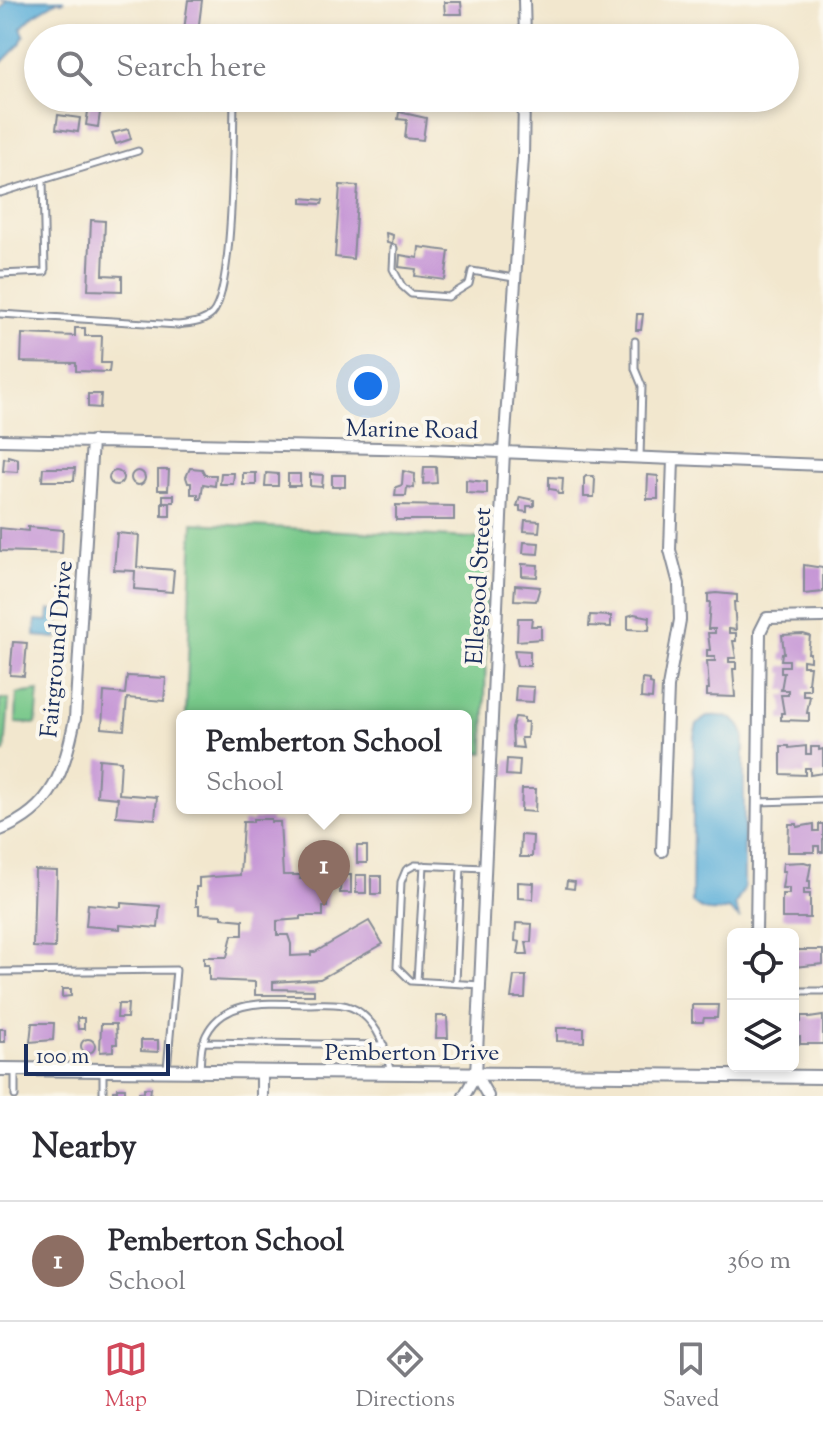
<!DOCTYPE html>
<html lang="en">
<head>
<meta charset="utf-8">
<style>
  body { margin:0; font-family:"Sorts Mill Goudy",serif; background:#f7f7f7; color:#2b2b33 }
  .controls { position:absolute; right:24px; bottom:24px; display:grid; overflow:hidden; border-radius:12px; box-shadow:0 4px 12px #0003 }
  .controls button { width:72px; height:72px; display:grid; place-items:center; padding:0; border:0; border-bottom:2px solid #e1e1e2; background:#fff; color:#2b2b33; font:40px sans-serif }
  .scale { position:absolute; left:24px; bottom:20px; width:146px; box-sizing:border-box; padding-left:8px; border:4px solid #1b2f5e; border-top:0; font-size:22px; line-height:28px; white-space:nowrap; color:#1b2f5e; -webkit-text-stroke:6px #fbf7ec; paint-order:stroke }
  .you { position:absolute; left:368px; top:386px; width:28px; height:28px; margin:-20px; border:6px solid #fff; border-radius:50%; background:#1a73e8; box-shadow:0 0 0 12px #1a73e833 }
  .badge { display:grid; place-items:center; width:52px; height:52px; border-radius:50%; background:#d1495b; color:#fff; font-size:26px; font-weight:700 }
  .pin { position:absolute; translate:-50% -66px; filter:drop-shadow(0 2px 4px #0008) }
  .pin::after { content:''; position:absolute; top:42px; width:28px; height:24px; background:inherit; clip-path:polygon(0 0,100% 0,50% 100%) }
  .popup { position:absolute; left:176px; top:710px; width:296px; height:104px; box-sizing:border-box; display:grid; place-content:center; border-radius:12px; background:#fff; filter:drop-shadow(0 2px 6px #0005); font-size:26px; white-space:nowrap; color:#7c7c81 }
  .popup b { font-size:30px; color:#2b2b33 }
  .popup::after { content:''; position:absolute; left:50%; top:100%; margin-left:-16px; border:16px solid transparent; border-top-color:#fff }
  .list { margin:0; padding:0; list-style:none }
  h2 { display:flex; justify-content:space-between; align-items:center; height:104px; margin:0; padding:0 32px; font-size:34px }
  h2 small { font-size:26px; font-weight:400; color:#7c7c81 }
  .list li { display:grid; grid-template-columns:52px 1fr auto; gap:24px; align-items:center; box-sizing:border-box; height:120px; padding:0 32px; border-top:2px solid #e1e1e2 }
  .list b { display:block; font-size:30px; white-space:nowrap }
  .list p { margin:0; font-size:26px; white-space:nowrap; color:#7c7c81 }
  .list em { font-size:26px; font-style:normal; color:#7c7c81 }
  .icon { flex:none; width:44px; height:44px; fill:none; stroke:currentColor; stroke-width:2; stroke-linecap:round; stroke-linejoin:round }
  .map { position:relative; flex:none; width:823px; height:1096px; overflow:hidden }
  .search { position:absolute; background:#fff; box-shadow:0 4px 12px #0003; left:24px; right:24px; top:24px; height:88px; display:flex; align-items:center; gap:20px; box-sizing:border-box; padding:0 28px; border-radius:44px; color:#7c7c81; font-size:30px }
  .sheet { height:224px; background:#fff }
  nav { display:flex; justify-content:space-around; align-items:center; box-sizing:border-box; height:112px; border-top:2px solid #e1e1e2; background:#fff; font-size:22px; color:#7c7c81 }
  nav a { display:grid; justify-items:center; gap:4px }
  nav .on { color:#d1495b }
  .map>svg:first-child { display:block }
</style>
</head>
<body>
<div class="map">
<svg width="823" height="1096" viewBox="0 0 823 1096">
  <rect width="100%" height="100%" fill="#fbf7ec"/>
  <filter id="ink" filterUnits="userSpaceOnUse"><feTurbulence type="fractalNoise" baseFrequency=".0125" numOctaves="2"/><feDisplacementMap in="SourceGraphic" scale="16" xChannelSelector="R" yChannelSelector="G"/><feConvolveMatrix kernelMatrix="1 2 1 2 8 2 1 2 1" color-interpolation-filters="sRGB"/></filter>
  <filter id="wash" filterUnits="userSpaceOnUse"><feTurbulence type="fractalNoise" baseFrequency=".006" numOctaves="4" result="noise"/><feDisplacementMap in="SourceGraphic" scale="32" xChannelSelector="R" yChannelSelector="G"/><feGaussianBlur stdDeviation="1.8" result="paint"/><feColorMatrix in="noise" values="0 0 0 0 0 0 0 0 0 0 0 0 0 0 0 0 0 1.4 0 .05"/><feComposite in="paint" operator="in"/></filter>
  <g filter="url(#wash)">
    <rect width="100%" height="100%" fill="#f2e7ce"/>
    <path fill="#77c889" stroke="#497c74" stroke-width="2" d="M193,523l295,16 -4,214 -18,-1v-36h-280z
      M39,691l-3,33 -20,-1 1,-29z
      M0,699h9l-4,53h-5z"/>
    <path fill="#5eb0d9" stroke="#3c709c" stroke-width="2" d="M0,0h65l-4,2 -2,-2 -25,15 -13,13 3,7 -4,9 -20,20v-54l7,-9z
      M49,610l10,1 -2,27 -22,-2 1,-16 12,1z
      M708,716c18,-1 30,1 36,19v154l-9,16 5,14 -11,-10c-14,3 -26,5 -37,-7l2,-166 3,-12z"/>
    <g id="blocks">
      <path fill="#c697d6" d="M188,0h14l-4,32 -14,-2z
        M444,2h17l1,12h-17z
        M90,98h12l-4,29 -12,-2z
        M399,112l27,6 -3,22 -18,-2 2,-18 -9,-1z
        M58,115l22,3 -2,14 -22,-3z
        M128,129l3,10 -15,5 -4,-11z
        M340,185l18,1 -5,73 -18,-2z
        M302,198l21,2 -1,4 -20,-1z
        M91,220l14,1 -2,54 19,1v15l-34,-1z
        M386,233l7,2 -1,9 -5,-1z
        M419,247l30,4 -4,29 -30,-4 1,-7 -17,-2 1,-12 18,3z
        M637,314h6l-2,16h-5z
        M75,328h10v8h17l-1,27h9l-1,9 -33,-1v-8l-55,-1 1,-28 53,2z
        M88,394h13l-1,14 -12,-1z
        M8,456l10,3v13l-15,-1 1,-13 4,1z
        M424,467h12l1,16 -14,1z
        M43,468h32l-1,13h-32z
        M190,468l12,1 3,6h11l-1,11 -12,-2 -2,15h-3v-5h-7v-11h-3l-2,-6z
        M158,470h11l-1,20h-10z
        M131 478a7 7 0 1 1 14 0a7 7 0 1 1-14 0Z
        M109 478a7 7 0 1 1 14 0a7 7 0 1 1-14 0Z
        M403,471l12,3 -1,14 -7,-1 -1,9h-11l1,-9 6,-2z
        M221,473h13l-1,11h-13z
        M243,473h13v12h-13z
        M266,473l12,1v12h-13z
        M288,474h12v12h-12z
        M310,474l13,1 -1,12 -12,-1z
        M332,475h13v12h-13z
        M648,475l10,1v23h-11z
        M586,476h7l2,3 -1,18h-10v-19z
        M549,477l14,1 -1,16h-4l-2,-4 -7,-1z
        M466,480l21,2v12l-21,-1z
        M163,495h11v7h-11z
        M520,497l14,3v6h-7v6l-7,-1v-5h-3z
        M162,503h8v13h-8z
        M396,505l58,1v14h-58z
        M525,520l15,1 -1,11 -15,-1z
        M28,527l35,3 -1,23 -62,-2v-23l28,3z
        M117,533l22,2 -2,32 37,3 -2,22 -38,-3 1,-18 -21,-1z
        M524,542l15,1 -1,11 -15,-1z
        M522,564l16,1 -1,12 -15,-1z
        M804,565l19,3v24l-19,2z
        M515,585l25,2 -4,14 -22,-1z
        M716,593l21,2v7h-3l2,28 -7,-1v4h7v8h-3l3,17h-7v4h7v7h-3l2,28 -28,-1v-7h2l-2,-28h8v-4h-8v-7h3l-2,-17h7v-4h-7l2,-27h-2v-8z
        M634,614l16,3 -1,13 -21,-1v-13z
        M590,615l21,1v11l-22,-1z
        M518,618h14l-1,8h10v13l-24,2z
        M803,634l7,2 -2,17h2v8l-7,-1v6h7l-2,17h2v7h-7v6h7l-3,17h2v8l-28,-1v-7h3l-3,-18h7v-5h-7l3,-17h-3v-7h8v-6h-8l1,-7h2l-2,-18z
        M13,642l14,1 -3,33 -14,-1z
        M514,650l16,1v15h-13z
        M127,676l39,2 -2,23 -37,-3 -3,32 -22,-2 2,-36 21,2z
        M642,679l8,1v4l3,1 -1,14 -11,-1z
        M516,686l18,1 -1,15 -18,-1z
        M515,717l9,1v4h4l-1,16h-6l2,10 -10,-1 -1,-20z
        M781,746h8v2l17,-2v8h5v-7h8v3l4,-1v24l-13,2v-7h-5v7l-24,-1z
        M99,759l22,2 -2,33 38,3 -2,22 -39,-3 2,-18 -21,-2z
        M507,759l13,1 -1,16 -13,-1z
        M522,789h14l-1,23 -14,-1z
        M253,819h18v3h9l3,53h18l-1,4h23v9h4v19h-4v9h-22v3l-24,2v14h11l3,9v12l20,-1v-3h4l54,-31 14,23 -63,35 -47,3v7l41,1v5h-59v-13l-46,-2v-15h-5v-8h23l5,-22h11v-15l-21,-2v-3l-23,-1v-8h-3v-19h3v-9l41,-3 3,-53h10z
        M789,824h8v3l17,-3v7h5v-7h4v28h-4v-6h-5v6h-26z
        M521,835l12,1 -1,21h-12z
        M357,846h10v17h-10z
        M804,862l7,2 -3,17h2v8h-6v5h6v24h-28v-24h7v-6h-7l3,-17h-3l1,-8z
        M35,870l22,1 -2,77 -22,-1z
        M341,875h10v18h-11z
        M356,875h10v18h-10z
        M371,876h10v18h-10z
        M567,881l8,1 -1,7 -8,-1z
        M518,882l16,1 -1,16 -15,-1z
        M121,903l39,3 -2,22 -38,-3v4l-34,-3 2,-22 33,3z
        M516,923l16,1 -1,18h-5l2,12h-10l2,-12 -5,-1z
        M793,950h30v14l-29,3z
        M514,976h12l-1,22h-14z
        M62,989h9v7l-9,1z
        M118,1004h10l-1,14h-10z
        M692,1005h26l-1,13h-13l-1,4h-11z
        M437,1016h10l1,22h-12z
        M801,1016h8v2l14,-2v28h-23v-7h-7v-20h3v6l5,-1z
        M77,1018h7v11h-6z
        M32,1023h22l-1,17 -23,2z
        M101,1024h15l1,20h-4v7l-13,1z
        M557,1028h27v14l-27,-1z
        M0,1029h5v13h-5z
        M81 1046a7 7 0 1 1 14 0a7 7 0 1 1-14 0Z
        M141,1040h17v12l-17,-1z
        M117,1088h8v8h-12v-5h4z
        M144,1088h7l-1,8h-11v-4h5z"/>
    </g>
  </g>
  <g filter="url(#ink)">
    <use href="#blocks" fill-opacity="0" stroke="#868b96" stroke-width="2"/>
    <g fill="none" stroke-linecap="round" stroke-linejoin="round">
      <defs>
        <path id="service" d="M0,193l138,-42
          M394,248l-1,21 9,17 9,8 37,3 21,-13 3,-13 42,7
          M0,274l45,-2 -2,-92
          M0,314l178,11c13,-2 25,-2 34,-11 22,-23 21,-176 22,-213
          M635,341v28l7,17 -2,71
          M759,802l64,-2
          M0,972l176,-2 -9,99
          M417,981l7,-116
          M456,983l5,-116
          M481,985l-70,-4 -14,-14 4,-85 5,-12 9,-5 70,3
          M793,991h30
          M203,1042l181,3
          M200,1070c1,-9 0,-21 4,-30 16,-43 66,-37 103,-36 19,0 39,-3 54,9 20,16 24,36 30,60
          M15,1096v-27
          M103,1096v-25"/>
        <path id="minor" d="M524,0l1,38
          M0,440l428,9 395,16
          M0,830c54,-21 64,-60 75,-111l17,-278
          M662,851l6,-164 12,-67 -1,-36 -9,-34 3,-91
          M756,934l4,-302 7,-14 56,-1
          M476,1075l12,21
          M262,1096v-24
          M464,1096l12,-21 28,-624 19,-293 1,-60"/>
        <path id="tertiary" d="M0,1069l823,8"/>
      </defs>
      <use href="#service" stroke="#868b96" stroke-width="9"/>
      <use href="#minor" stroke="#868b96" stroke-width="14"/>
      <use href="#tertiary" stroke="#868b96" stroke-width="16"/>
      <use href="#service" stroke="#fff" stroke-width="5"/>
      <use href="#minor" stroke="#fff" stroke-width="10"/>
      <use href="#tertiary" stroke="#fff" stroke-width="12"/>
    </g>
  </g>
  <g text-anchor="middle" stroke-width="8" stroke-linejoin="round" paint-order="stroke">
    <g font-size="24" fill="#1b2f5e" stroke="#fbf7ec">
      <text transform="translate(412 429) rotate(1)" y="8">Marine Road</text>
      <text transform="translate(478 586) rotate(-87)" y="8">Ellegood Street</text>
      <text transform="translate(56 649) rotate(-85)" y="8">Fairground Drive</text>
      <text x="412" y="1060">Pemberton Drive</text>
    </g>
  </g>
</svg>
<div class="controls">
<button><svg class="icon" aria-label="locate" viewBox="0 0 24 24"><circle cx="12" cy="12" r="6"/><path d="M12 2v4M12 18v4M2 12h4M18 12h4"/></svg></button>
<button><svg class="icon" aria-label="layers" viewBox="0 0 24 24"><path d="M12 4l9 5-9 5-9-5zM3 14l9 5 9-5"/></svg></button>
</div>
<div class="scale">100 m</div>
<div class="you"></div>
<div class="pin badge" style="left:324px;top:906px;background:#8d6e63">1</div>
<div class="popup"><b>Pemberton School</b>School</div>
<div class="search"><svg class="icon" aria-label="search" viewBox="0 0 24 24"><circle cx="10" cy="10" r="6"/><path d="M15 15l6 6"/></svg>Search here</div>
</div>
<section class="sheet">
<h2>Nearby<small></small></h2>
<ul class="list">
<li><span class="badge" style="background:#8d6e63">1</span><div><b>Pemberton School</b><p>School</p></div><em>360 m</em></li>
</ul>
</section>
<nav>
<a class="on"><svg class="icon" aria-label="map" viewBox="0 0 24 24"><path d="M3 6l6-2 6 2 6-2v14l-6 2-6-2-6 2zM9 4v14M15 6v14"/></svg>Map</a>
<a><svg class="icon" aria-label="directions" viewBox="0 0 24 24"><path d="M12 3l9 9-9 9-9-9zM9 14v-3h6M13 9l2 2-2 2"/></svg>Directions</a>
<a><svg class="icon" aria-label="saved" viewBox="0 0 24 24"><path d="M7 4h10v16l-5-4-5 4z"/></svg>Saved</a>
</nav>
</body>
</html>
